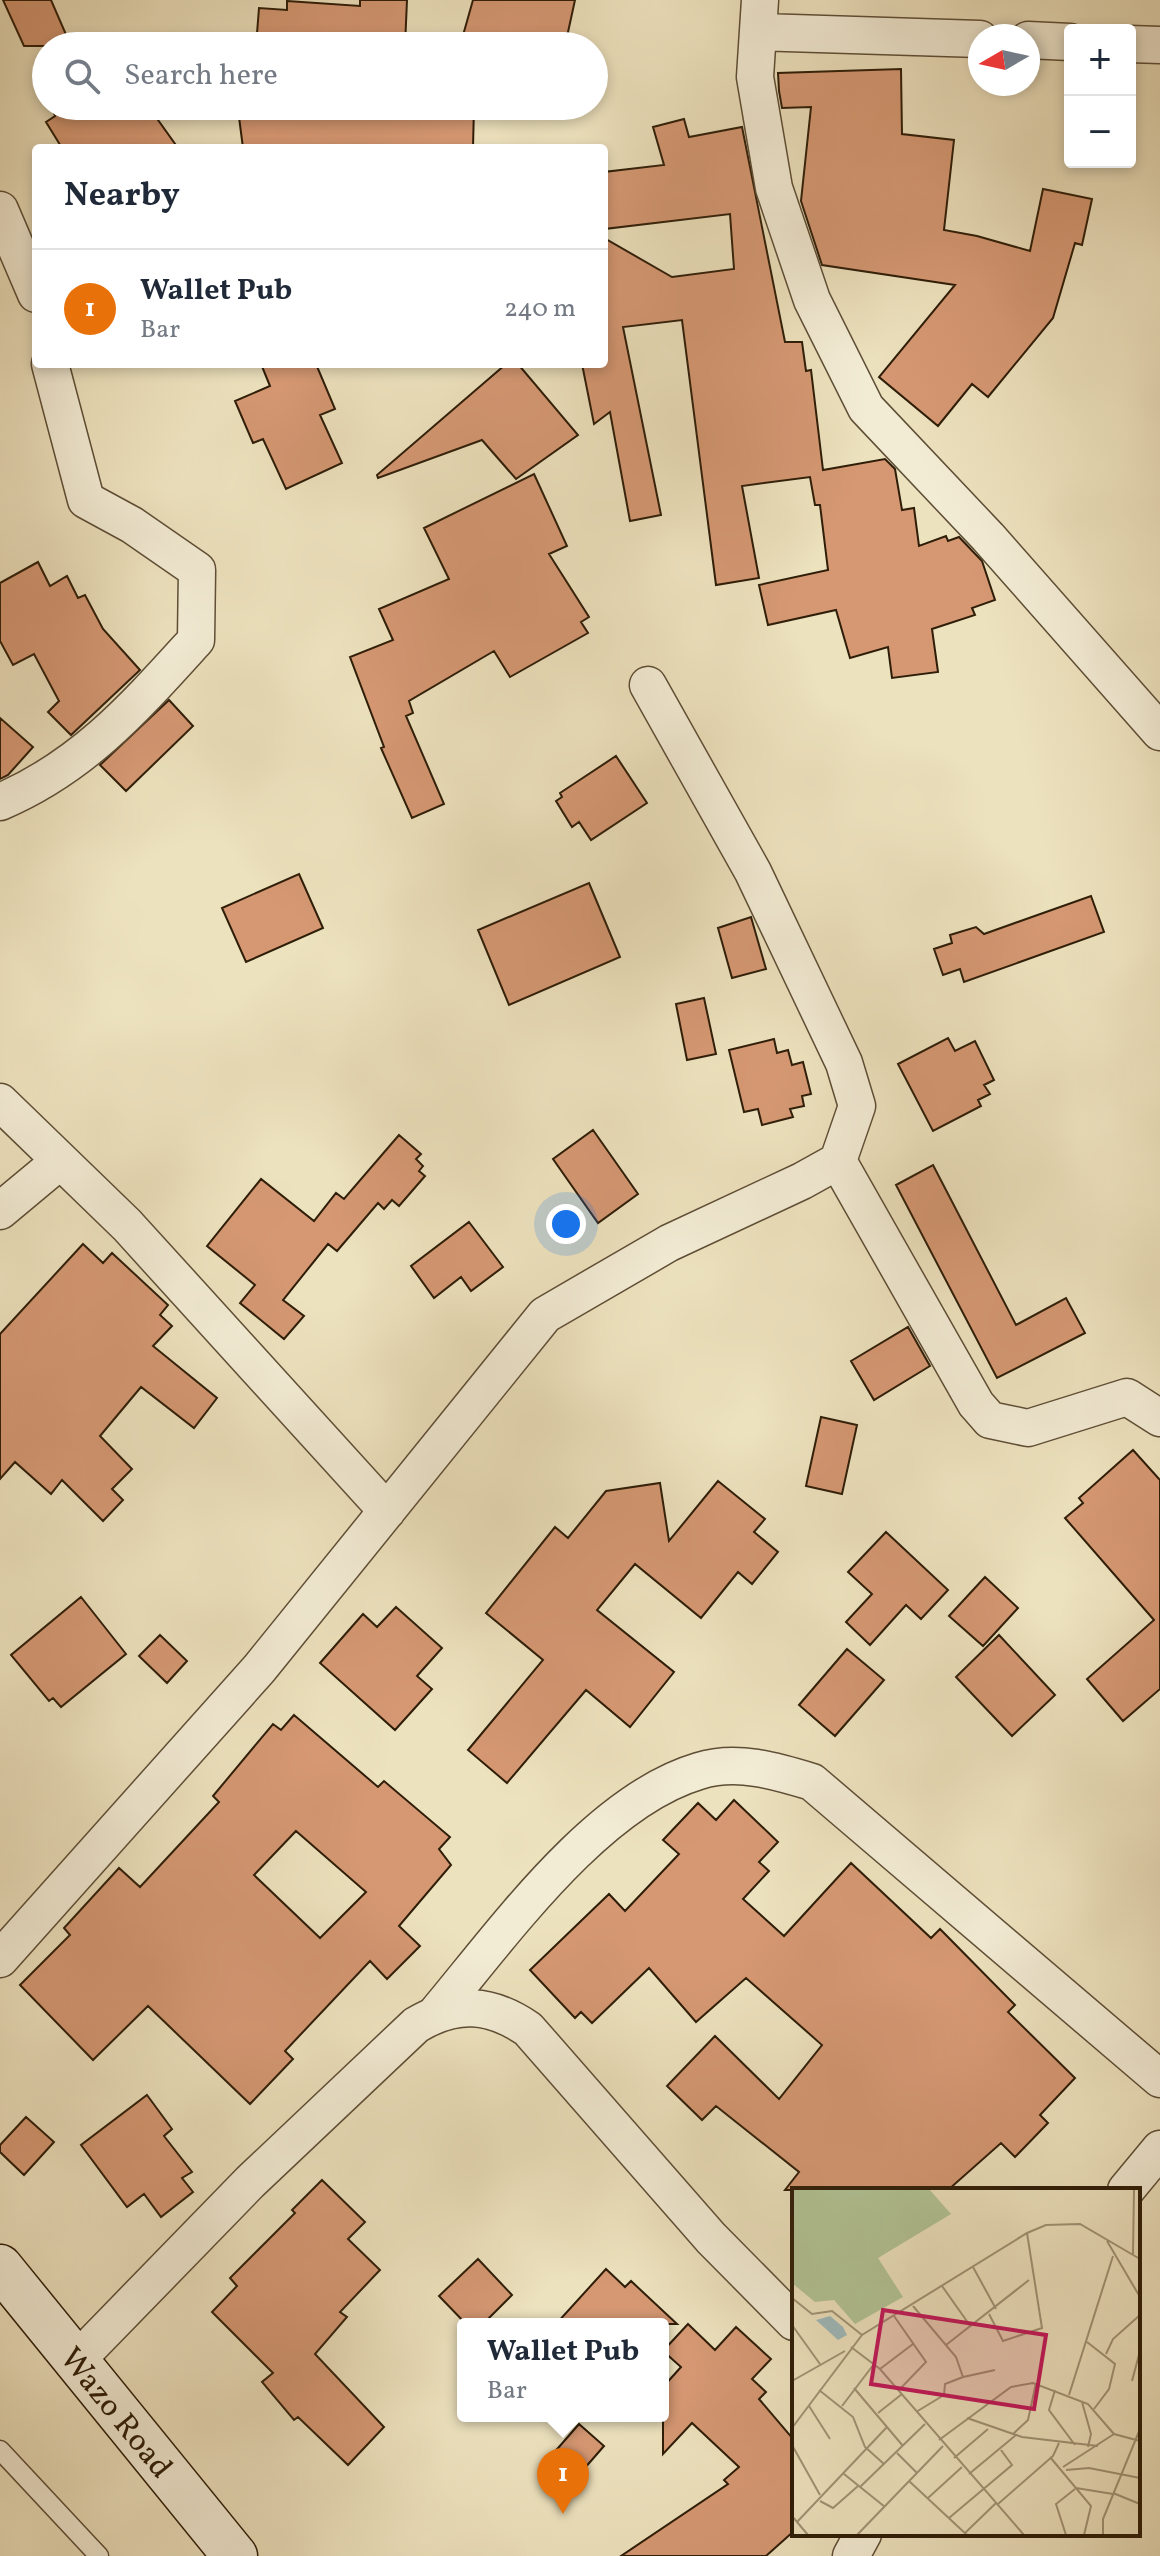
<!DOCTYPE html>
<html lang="en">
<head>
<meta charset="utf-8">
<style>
  body { margin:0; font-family:Vollkorn,serif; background:#f2f2f3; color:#1f2937 }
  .controls { position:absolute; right:24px; top:24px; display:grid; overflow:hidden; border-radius:8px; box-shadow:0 4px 12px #0003 }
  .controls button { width:72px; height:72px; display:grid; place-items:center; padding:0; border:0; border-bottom:2px solid #e0e1e3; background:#fff; color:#1f2937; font:40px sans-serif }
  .compass { position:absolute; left:968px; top:24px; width:72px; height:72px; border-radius:50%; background:#fff; box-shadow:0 4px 12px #0003; rotate:261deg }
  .you { position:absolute; left:566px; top:1224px; width:28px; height:28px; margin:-20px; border:6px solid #fff; border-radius:50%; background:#1a73e8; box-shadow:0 0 0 12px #1a73e833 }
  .badge { display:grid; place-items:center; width:52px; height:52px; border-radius:50%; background:#d93025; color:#fff; font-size:26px; font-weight:700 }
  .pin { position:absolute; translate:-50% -66px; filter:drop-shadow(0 2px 4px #0008) }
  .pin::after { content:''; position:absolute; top:42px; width:28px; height:24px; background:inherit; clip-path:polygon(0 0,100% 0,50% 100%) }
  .popup { position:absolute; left:457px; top:2318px; width:212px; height:104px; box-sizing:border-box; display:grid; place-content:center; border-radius:8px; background:#fff; filter:drop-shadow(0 2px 6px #0005); font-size:26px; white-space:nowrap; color:#747a83 }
  .popup b { font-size:30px; color:#1f2937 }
  .popup::after { content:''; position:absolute; left:50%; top:100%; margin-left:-16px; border:16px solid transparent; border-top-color:#fff }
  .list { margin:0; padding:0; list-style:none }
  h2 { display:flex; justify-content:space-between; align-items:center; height:104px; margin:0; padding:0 32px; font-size:34px }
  h2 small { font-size:26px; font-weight:400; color:#747a83 }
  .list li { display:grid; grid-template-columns:52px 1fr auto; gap:24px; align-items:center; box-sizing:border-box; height:120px; padding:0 32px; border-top:2px solid #e0e1e3 }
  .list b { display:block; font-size:30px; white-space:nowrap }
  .list p { margin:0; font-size:26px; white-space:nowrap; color:#747a83 }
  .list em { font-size:26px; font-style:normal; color:#747a83 }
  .icon { flex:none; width:44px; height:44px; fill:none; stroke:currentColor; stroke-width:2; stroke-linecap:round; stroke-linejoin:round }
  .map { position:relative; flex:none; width:1160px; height:2556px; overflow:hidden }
  .search { position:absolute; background:#fff; box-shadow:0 4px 12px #0003; left:32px; top:32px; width:576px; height:88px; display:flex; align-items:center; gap:20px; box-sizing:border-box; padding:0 28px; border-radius:44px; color:#747a83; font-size:30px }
  .panel { position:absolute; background:#fff; box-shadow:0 4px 12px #0003; left:32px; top:144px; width:576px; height:224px; border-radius:8px }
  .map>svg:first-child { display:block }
</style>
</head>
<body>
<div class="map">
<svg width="1160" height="2556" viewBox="0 0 1160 2556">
  <rect width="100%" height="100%" fill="#ede2be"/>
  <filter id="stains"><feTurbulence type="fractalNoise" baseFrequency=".0025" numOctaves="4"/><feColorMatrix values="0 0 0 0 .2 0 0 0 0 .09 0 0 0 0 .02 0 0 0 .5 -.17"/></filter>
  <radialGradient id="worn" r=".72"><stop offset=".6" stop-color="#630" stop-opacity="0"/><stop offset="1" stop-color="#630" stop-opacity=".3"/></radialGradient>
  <path fill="#d59873" stroke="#2e1d08" stroke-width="2" fill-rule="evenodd" d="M3,0h48l20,46h-47z
    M360,0h47l-2,46h-149l3,-38 28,2v-9l73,5z
    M473,0h102l-10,46h-105z
    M901,69l1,65 52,6 -10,90 33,6 53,15 13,-62 49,10 -10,46 -7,-2 -22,75 -65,79 -16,-13 -34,42 -59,-49 76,-92 -133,-20 -21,-64 10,-94 -29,1 -3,-17 -1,-18z
    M51,106h97l30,42h-116l-16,-26 9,-6z
    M317,106h157l-1,42h-230l-4,-31z
    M684,119l5,18 53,-10 43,215h17l4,29 5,-1 12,100 62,-11 10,10 7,41 12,-2 5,38 27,-10 2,5 11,-4 23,24 13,39 -23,8 3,7 -43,14 6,43 -46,6 -4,-31 -38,11 -14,-48 -68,15 -9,-40 69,-15 -8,-65h-5l-5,-28 -68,9 17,92 -43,7 -34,-265 -59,7 38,188 -31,6 -20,-109 -16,12 -12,-60h22v-126l68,39 62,-8 -4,-55 -126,15v-57l60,-7 -11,-38z
    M261,364h55l19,45 -15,6 22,48 -56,26 -23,-50 -10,4 -18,-42 35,-15z
    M506,364h12l60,71 -62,44 -34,-39 -104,38 -1,-3z
    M534,474l33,72 -18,8 40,63 -8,5 7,11 -78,44 -16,-26 -85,50 4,12 -7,3 38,88 -32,14 -31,-70 3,-1 -34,-90 43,-17 -14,-31 70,-30 -25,-51z
    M38,562l12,24 17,-10 11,22 7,-3 18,34 37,41 -69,65 -23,-23 11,-11 -25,-47 -21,11 -13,-24v-58z
    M169,700l24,26 -67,65 -26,-26z
    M0,718l33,29 -25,28 -8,4z
    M616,756l31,47 -56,37 -12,-18 -7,5 -16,-26 6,-4 -2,-4z
    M299,874l24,54 -77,34 -24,-54z
    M589,883l31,74 -111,48 -31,-75z
    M1091,896l13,36 -140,50 -4,-13 -17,6 -9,-26 18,-6 -2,-8 26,-8 8,7z
    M751,917l15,52 -34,9 -14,-50z
    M704,998l12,56 -29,6 -11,-56z
    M948,1038l7,13 20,-10 19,39 -10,5 6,9 -12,6 3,6 -48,25 -35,-67z
    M774,1039l3,14 11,-3 4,15 11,-3 8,32 -9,2 2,10 -14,3 3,8 -31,8 -4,-16 -14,3 -15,-62z
    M593,1130l45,64 -40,29 -45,-64z
    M399,1135l22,19 -5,5 7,7 -4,5 6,5 -26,30 -7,-6 -8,9 -6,-6 -41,48 -9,-7 -45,56 21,16 -20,23 -44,-36 15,-18 -48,-39 54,-67 53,42 22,-28 8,6z
    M933,1165l83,160 50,-27 19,35 -88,45 -101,-193z
    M469,1222l34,45 -32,24 -10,-14 -27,21 -23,-32z
    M83,1244l20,19 9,-10 56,52 -8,10 12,11 -19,20 64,52 -23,30 -53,-41 -41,49 32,33 -20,20 11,11 -20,21 -41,-41 -11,14 -36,-32 -15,17v-145z
    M908,1327l22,39 -56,34 -23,-39z
    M821,1417l36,8 -15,69 -36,-8z
    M1133,1450l27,30v209l-37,32 -36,-42 67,-59 -89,-102 18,-15 -4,-5z
    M718,1481l47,38 -11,13 24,20 -26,32 -14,-12 -37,46 -66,-54 -38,46 77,62 -44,55 -44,-37 -79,93 -39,-33 75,-90 -57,-47 69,-86 13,11 38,-47 54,-8 9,58z
    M886,1532l62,58 -27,29 -15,-14 -36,40 -24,-23 26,-28 -24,-22z
    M985,1577l33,31 -35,38 -34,-30z
    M81,1597l45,57 -65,53 -8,-9 -4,3 -38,-46z
    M396,1607l46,41 -25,28 15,13 -37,41 -75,-67 43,-49 14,13z
    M160,1635l27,26 -20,22 -28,-27z
    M999,1635l56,60 -43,41 -56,-59z
    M847,1649l37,31 -49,56 -36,-31z
    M294,1715l84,72 6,-6 66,56 -11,12 12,16 -52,61 21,20 -33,33 -17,-18 -85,90 8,8 -43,45 -102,-98 -55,54 -73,-75 50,-50 -6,-7 55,-60 21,19 79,-85 -6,-6 60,-72 8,6zM296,1831l70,61 -46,46 -66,-63z
    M734,1800l44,42 -19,20 10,9 -26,28 41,37 67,-73 80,75 9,-9 75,76 -7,7 67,66 -35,37 8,8 -33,34 -14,-14 -53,47h-163l14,-18 -83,-66 -14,14 -35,-34 48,-50 64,63 43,-54 -76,-67 -50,44 -47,-54 -57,55 -11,-11 -6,6 -45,-48 79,-76 16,17 54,-57 -16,-14 35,-37 18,17z
    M147,2095l25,34 -8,7 28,36 -10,6 11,14 -32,25 -17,-23 -17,13 -46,-62z
    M26,2117l28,25 -30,33 -24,-23v-7z
    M322,2180l43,42 -17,17 32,31 -40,42 7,5 -32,37 69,73 -36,38 -50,-48 -4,3 -32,-38 11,-9 -61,-61 25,-26 -7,-8 65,-65 -3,-3z
    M478,2259l34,36 -29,29h-17l-27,-28z
    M606,2269l19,18 6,-6 46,43h-121z
    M688,2324l27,26 21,-23 35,32 -19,20 14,13 -7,7 35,41v91l-28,25h-145l107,-72 -4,-4 15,-13 -47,-44 -29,31v-67l18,-20 -18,-16z
    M579,2424l25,22 -27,31 -25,-22z"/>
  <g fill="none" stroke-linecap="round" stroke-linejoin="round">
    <defs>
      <path id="service" d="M0,2450l99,106"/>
      <path id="minor" d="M760,0l-5,77 19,111 38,112 54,108 122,129 172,195
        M758,32l222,7
        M1028,40l42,2
        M1130,44l30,1
        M0,210l36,84
        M0,802c84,-36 136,-96 196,-162l1,-70 -65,-45 -46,-25 -36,-136
        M0,1102l127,123 260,286
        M838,1161l138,243 14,16 38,8 99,-31 33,21
        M0,1211l60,-50
        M0,1959l259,-290 286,-354 124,-72 133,-62 36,-20 19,-55 -13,-43 -91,-191 -105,-187
        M437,2012c67,-80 160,-211 262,-241 38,-12 77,0 113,11l348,297
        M1126,2190l34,-41
        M75,2362l175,-180 166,-157c40,-24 74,-22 112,4l183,209 83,84
        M851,2556l12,-22"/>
      <path id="secondary" d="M0,2267l235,289"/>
    </defs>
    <use href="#service" stroke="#5e4e36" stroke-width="21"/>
    <use href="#minor" stroke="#5e4e36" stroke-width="39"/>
    <use href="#secondary" stroke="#2e1d08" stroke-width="47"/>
    <use href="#service" stroke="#f3ecd5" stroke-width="18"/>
    <use href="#minor" stroke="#f3ecd5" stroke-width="36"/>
    <use href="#secondary" stroke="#f3ecd5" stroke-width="44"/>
  </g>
  <g text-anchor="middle" stroke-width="6" stroke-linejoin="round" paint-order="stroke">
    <g font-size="32" fill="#2e1d08" stroke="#f3ecd5">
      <text transform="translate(117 2412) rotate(51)" y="11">Wazo Road</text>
    </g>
  </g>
  <g transform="translate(792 2188)">
    <rect width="348" height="348" fill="#ede2be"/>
    <path d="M0,1h137l22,25 -73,44 25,39 -48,27 -21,-24 -19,2 -23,-19z" fill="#b2c496"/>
    <path d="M38,128l13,11 4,8 -9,5 -22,-20z" fill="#9ebbbd"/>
    <path fill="none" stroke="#a19375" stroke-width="2" d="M315,53l33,56M341,66l1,-65M181,79l23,42M150,98l29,41M0,110l20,16 20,-3 30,24M121,118l43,51 7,20 32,-7M197,126l14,27 39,-13 -15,-95M102,128l32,46 -27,28M0,137l28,39M295,154l28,22 -6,25 -15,20M154,157l83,-65M59,159l29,22 144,166M314,166l7,-15 27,-24M88,181l33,-25M0,193l53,-30M340,193l8,-30M62,200l49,58M27,202l34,27 12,30 19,17M263,202l-6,20 26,35M277,207l44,-139M290,214l9,32 -3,13M17,218l21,33M50,218l32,-42M124,224l28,-17 1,-11 18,-7M86,225l24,-19M175,230l55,19 76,9M0,240l70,-93 165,-102 19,-8 34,-1 60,35M221,246l15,-14 8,-37M147,252l72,-53 22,-4 55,21 26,30 26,7M0,257l28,50M105,265l20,20M258,269l41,49 -7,29M162,270l34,-29M271,279l51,-33M274,282l23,-2 51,10M52,286l41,33M177,286l47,-39M117,293l58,54M68,299l65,-63M284,300l37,6M321,305l27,11M136,310l34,-31M28,313l13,7 25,-22M206,316l55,-48 6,-13M0,328l16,19M157,330l63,-53 -11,-15M5,334l90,-95M173,345l31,-30M65,347l86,-89M274,347l-10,-31 19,-15M311,347v-16l37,-90"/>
    <path fill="#c2185b" fill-opacity="0.15" stroke="#c2185b" stroke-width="4" d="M91,122l163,25 -12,74 -163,-25z"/>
    <rect width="348" height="348" fill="none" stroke="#2e1d08" stroke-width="4"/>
  </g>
  <rect width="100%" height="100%" filter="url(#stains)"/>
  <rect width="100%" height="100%" fill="url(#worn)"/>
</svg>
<div class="controls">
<button>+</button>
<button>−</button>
</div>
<svg class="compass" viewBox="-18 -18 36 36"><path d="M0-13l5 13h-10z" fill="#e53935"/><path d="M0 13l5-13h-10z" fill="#747a83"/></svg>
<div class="you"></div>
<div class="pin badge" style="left:563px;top:2514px;background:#e8710a">1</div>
<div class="popup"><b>Wallet Pub</b>Bar</div>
<div class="search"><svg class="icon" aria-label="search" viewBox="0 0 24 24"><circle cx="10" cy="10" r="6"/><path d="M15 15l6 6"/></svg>Search here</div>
<section class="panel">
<h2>Nearby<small></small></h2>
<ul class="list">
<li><span class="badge" style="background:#e8710a">1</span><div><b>Wallet Pub</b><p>Bar</p></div><em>240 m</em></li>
</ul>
</section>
</div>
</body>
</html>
